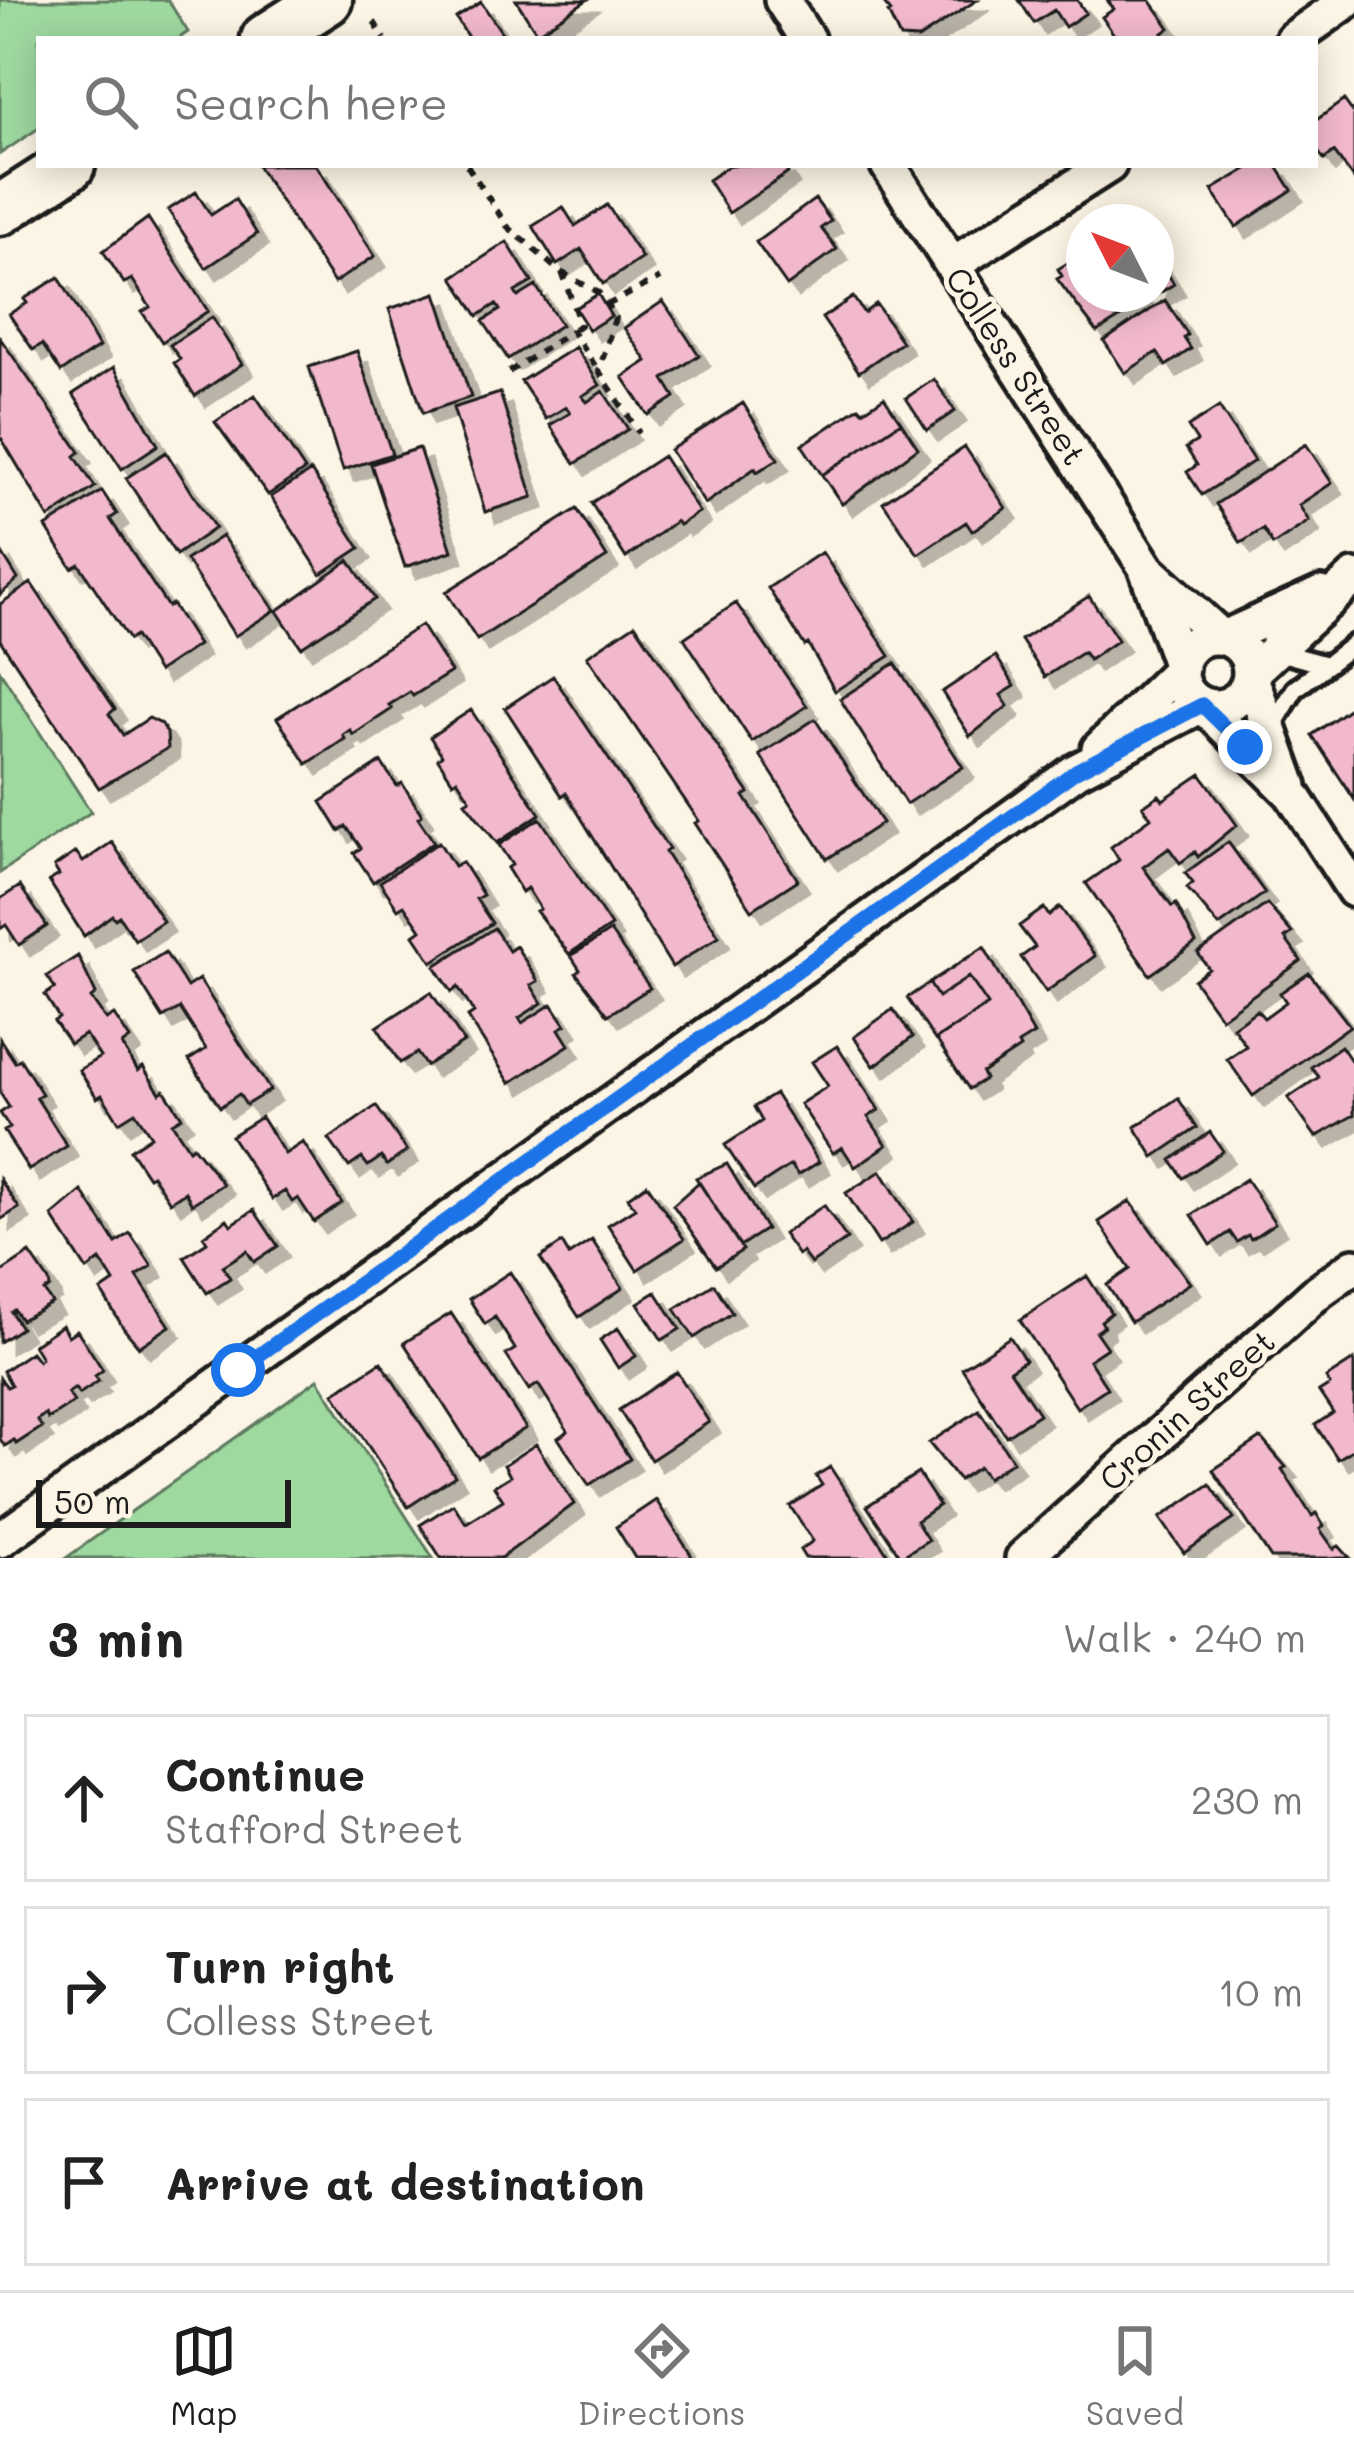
<!DOCTYPE html>
<html lang="en">
<head>
<meta charset="utf-8">
<style>
  body { margin:0; font-family:Mali,sans-serif; background:#f2f2f2; color:#222 }
  .compass { position:absolute; left:1066px; top:204px; width:108px; height:108px; border-radius:50%; background:#fff; box-shadow:0 6px 30px #0003; rotate:312deg }
  .scale { position:absolute; left:36px; bottom:30px; width:255px; box-sizing:border-box; padding-left:12px; border:6px solid #1c1c1c; border-top:0; font-size:33px; line-height:42px; white-space:nowrap; color:#1c1c1c; -webkit-text-stroke:9px #fcf5e5; paint-order:stroke }
  .stop { position:absolute; width:36px; height:36px; margin:-27px; border:9px solid #1a73e8; border-radius:50%; background:#fff }
  .stop.end { background:#1a73e8; border-color:#fff; box-shadow:0 3px 12px #0008 }
  .list { margin:0; padding:0; list-style:none }
  h2 { display:flex; justify-content:space-between; align-items:center; height:156px; margin:0; padding:0 48px; font-size:51px }
  h2 small { font-size:39px; font-weight:400; color:#767676 }
  .list li { display:grid; grid-template-columns:78px 1fr auto; gap:36px; align-items:center; box-sizing:border-box; height:168px; margin:0 24px 24px; padding:0 24px; border:3px solid #e0e0e0; border-radius:0px }
  .list b { display:block; font-size:45px; white-space:nowrap }
  .list p { margin:0; font-size:39px; white-space:nowrap; color:#767676 }
  .list em { font-size:39px; font-style:normal; color:#767676 }
  .icon { flex:none; width:66px; height:66px; fill:none; stroke:currentColor; stroke-width:2; stroke-linecap:round; stroke-linejoin:round }
  .map { position:relative; flex:none; width:1354px; height:1558px; overflow:hidden }
  .search { position:absolute; background:#fff; box-shadow:0 6px 30px #0003; left:36px; right:36px; top:36px; height:132px; display:flex; align-items:center; gap:30px; box-sizing:border-box; padding:0 42px; border-radius:0px; color:#767676; font-size:45px }
  .sheet { height:732px; background:#fff }
  nav { display:flex; justify-content:space-around; align-items:center; box-sizing:border-box; height:168px; border-top:3px solid #e0e0e0; background:#fff; font-size:33px; color:#767676 }
  nav a { display:grid; justify-items:center; gap:6px }
  nav .on { color:#1c1c1c }
  .map>svg:first-child { display:block }
</style>
</head>
<body>
<div class="map">
<svg width="1354" height="1558" viewBox="0 0 1354 1558">
  <defs>
    <filter id="shadow"><feDropShadow dx="11" dy="11" stdDeviation="0" flood-color="#0004"/></filter>
  </defs>
  <rect width="100%" height="100%" fill="#fcf5e5"/>
  <filter id="ink" filterUnits="userSpaceOnUse"><feTurbulence type="fractalNoise" baseFrequency=".00833" numOctaves="2"/><feDisplacementMap in="SourceGraphic" scale="24" xChannelSelector="R" yChannelSelector="G"/><feConvolveMatrix kernelMatrix="1 2 1 2 8 2 1 2 1" color-interpolation-filters="sRGB"/></filter>
  <g filter="url(#ink)">
    <path fill="#9ed9a0" stroke="#5d7a5e" stroke-width="3" d="M0,0h168l20,32 -10,7h-139v89l-39,26z
      M0,671l91,141 -91,61z
      M318,1379l115,179h-367z"/>
    <path fill="#f2b9cc" stroke="#1c1c1c" stroke-width="3" filter="url(#shadow)" d="M516,0h71l-50,33z
      M881,0h96l-59,39 -18,-1 -12,-25 3,-1z
      M1019,0h58l9,13 -21,14 -11,-17 -20,13z
      M1107,0h43l20,28 -7,5 5,6h-51l-15,-22 12,-8z
      M481,2l25,37h-37l-13,-21z
      M1344,100l10,14v65l-20,-27 -10,8 -9,-13v-26z
      M257,165h59l59,91 -41,27z
      M730,165h53l5,8 -59,40 -21,-33z
      M1254,165h22l16,25 -56,37 -24,-37z
      M196,192l15,23 24,-16 22,35 -51,34 -38,-58z
      M815,199l16,22 -10,7 16,21 -50,37 -31,-44z
      M607,205l35,53 -39,26 -22,-35 -24,16 -24,-39 30,-19 12,19z
      M148,218l60,93 -46,31 -20,-30 8,-5 -18,-28 -8,4 -21,-32z
      M507,242l25,40 -17,10 3,5 18,-11 25,39 -53,34 -25,-38 17,-11 -4,-6 -18,12 -25,-39z
      M1084,253v41h72v-39l18,29 -77,48 -40,-53 5,-3 -4,-7z
      M59,277l40,70 -38,25 -19,-28 -9,6 -24,-36 18,-11 -3,-4z
      M436,293l35,104 -48,16 -34,-104z
      M598,294l13,22 -22,14 -14,-22z
      M853,297l11,16 12,-9 26,38 -43,30 -37,-54z
      M1165,300l23,35 -4,3 7,11 -25,17 -9,-14 -32,21 -21,-32z
      M663,301l36,54 -35,24 11,18 -27,18 -25,-38 24,-16 -23,-33z
      M212,317l30,47 -47,32 -21,-33 6,-4 -10,-14z
      M0,338l80,114 -5,4 20,31 -46,31 -49,-82z
      M575,347l25,38 -18,11 5,6 16,-11 25,38 -53,35 -25,-39 20,-12 -4,-6 -20,12 -25,-38z
      M357,351l35,103 -49,16 -34,-103z
      M114,367l44,78 -36,24 -49,-75z
      M934,379l21,32 -28,19 -21,-32z
      M500,393l33,104 -48,15 -32,-104z
      M255,395l50,75 -37,25 -53,-73z
      M884,397l17,25 -79,53 -20,-30 57,-38 4,4z
      M743,403l35,56 -21,13 -2,-4 -50,36 -35,-54z
      M1219,407l35,54 -52,34 -15,-23 10,-7 -11,-17 11,-7 -9,-14z
      M901,422l17,26 -76,56 -20,-29z
      M1306,444l26,39 -33,22 10,16 -36,24 -10,-16 -22,14 -25,-39z
      M965,447l41,61 -34,23 -6,-9 -48,32 -35,-52z
      M419,448l33,103 -47,16 -34,-103z
      M166,452l49,76 -39,27 -50,-77z
      M663,456l36,56 -20,13 -3,-4 -50,37 -35,-55z
      M311,471l49,77 -39,26 -50,-77z
      M102,491l15,23 -7,5 58,88 4,-3 26,41 -40,27 -23,-36 -6,4 -50,-76 -7,4 -26,-41z
      M577,509l30,48 -130,83 -31,-48z
      M222,536l53,74 -40,26 -49,-76z
      M0,550l18,29 -18,16z
      M822,552l68,104 -55,35 -27,-47 -3,2 -37,-58z
      M349,560l26,39 -74,48 -24,-36z
      M31,583l84,126 -6,5 14,21 26,-17 12,6 6,9 1,15 -69,40 -99,-148v-36z
      M1089,596l29,44 -29,20 -6,-8 -38,25 -24,-37z
      M736,603l71,103 -55,36 -68,-104z
      M635,624l114,169 -5,3 54,84 -46,30 -57,-87 4,-2 -112,-165z
      M421,625l30,47 -38,24 -3,-4 -21,13 3,4 -39,26 -3,-5 -7,5 2,4 -38,25 -30,-46z
      M996,656l19,30 -14,9 7,11 -38,30 -28,-44z
      M895,663l68,104 -57,37 -66,-105z
      M553,676l116,173 -4,3 54,84 -47,31 -106,-174 -4,3 -57,-88z
      M1354,705v94l-42,-64z
      M471,710l69,104 -43,29 -32,-41 5,-3 -13,-20 -4,3 -15,-23 4,-4 -12,-18z
      M815,719l67,104 -55,36 -67,-104z
      M381,762l16,24 5,-3 20,32 -4,3 16,24 -61,40 -19,-29 7,-5 -15,-22 -7,5 -18,-29z
      M1201,774l36,51 -39,32 -3,-5 -15,11 -11,-15 -26,19 29,40 4,-3 20,39 -46,32 -64,-92 33,-23 -8,-13 40,-29 -8,-12 16,-11 4,5z
      M540,818l71,108 -42,28 -33,-43 4,-2 -13,-21 -5,4 -15,-24 5,-3 -13,-20z
      M112,842l51,79 -28,19 -16,-24 -4,3 -3,-4 -28,21 -35,-55 10,-6 -5,-8 22,-15 7,10z
      M439,842l15,24 8,-4 21,33 -7,4 16,24 -60,39 -18,-27 7,-5 -17,-25 -6,4 -18,-27z
      M1228,842l37,51 -46,33 -32,-38 6,-5 -8,-10z
      M20,886l27,40 -28,19 -13,-20 -6,4v-30z
      M1267,904l25,29 -7,5 16,23 -80,57 -27,-38 15,-11 -11,-16z
      M1060,907l35,49 -49,36 -25,-35 14,-10 -16,-21 25,-18 5,8z
      M494,928l15,23 7,-5 22,35 -7,4 11,18 -23,15 3,5 30,-19 14,21 -7,4 10,16 -59,38 -42,-66 6,-4 -16,-26 -6,5 -17,-26z
      M610,931l40,57 -42,27 -32,-42 4,-3 -9,-14z
      M984,947l50,87 -16,10 2,4 -38,25 3,6 -16,10 -33,-50 52,-34 -19,-28 -31,20 -9,-14z
      M165,952l22,35 12,-8 71,111 -24,15 -7,-11 -19,13 -31,-47 17,-11 -26,-41 -17,10 -29,-46z
      M78,956l18,38 -5,4 15,22 8,-5 16,24 -8,6 16,26 5,-4 17,26 4,-3 18,27 -10,6 17,26 4,-3 30,38 -31,20 -7,-12 -15,10 -18,-27 -4,2 -18,-27 21,-14 -16,-24 -16,10 -17,-27 -5,3 -18,-28 21,-13 -15,-23 -15,10 -16,-23 5,-3 -14,-23 10,-7 -8,-12z
      M1309,973l41,53 -97,70 -26,-37 19,-13 -13,-19 24,-17 7,8 22,-16 -6,-9z
      M969,977l19,28 -53,35 -28,-42 22,-15 9,14z
      M431,992l33,50 -38,24 -9,-13 -17,10 -23,-36z
      M893,1009l20,28 -39,29 -20,-29z
      M0,1039l15,23 5,-3 22,35 -6,3 31,49 -38,24 -25,-39 6,-3 -10,-15 9,-6 -9,-14z
      M837,1046l42,64 -11,7 19,28 -32,22 -13,-20 -9,6 -33,-49 28,-18 -16,-24z
      M1341,1046l13,19v50l-38,22 -28,-39 31,-21 -8,-10z
      M775,1094l44,68 -21,13 -7,-10 -37,24 -29,-44 37,-24 -8,-14z
      M1178,1098l19,30 -43,29 -19,-30z
      M376,1106l31,45 -20,14 -6,-8 -13,9 -6,-8 -13,9 -20,-28z
      M261,1117l24,37 18,-12 39,61 -28,19 -16,-24 -6,4 -7,-11 -13,8 -41,-63z
      M1210,1132l13,19 -40,27 -12,-18z
      M727,1164l39,65 -26,17 -44,-68z
      M881,1171l32,51 -34,22 -33,-51z
      M0,1179l19,29 -19,12z
      M1246,1179l29,44 -24,16 -3,-4 -11,7 -7,-10 -19,13 -19,-30z
      M699,1182l44,68 -27,17 -43,-62z
      M647,1184l37,55 -47,31 -29,-45 27,-17 -7,-11z
      M82,1191l34,52 14,-10 22,33 -15,10 33,50 -31,21 -15,-18 -23,-38 13,-9 -14,-22 -13,10 -35,-54z
      M1130,1201l60,82 -59,39 -24,-37 23,-16 -31,-47z
      M824,1205l23,34 -36,25 -9,-12 -4,3 -15,-21z
      M254,1210l24,36 -24,16 -7,-11 -24,15 7,12 -23,15 -23,-36 23,-15 -4,-6 24,-17 4,6z
      M592,1240l31,48 -44,29 -39,-59 22,-15 7,12z
      M30,1253l19,28 1,7 -6,3 8,12 -31,17 -7,-10 -3,2 10,16 -21,14v-69z
      M510,1272l120,187 -41,26 -31,-47 10,-7 -30,-47 -9,6 -23,-35 9,-6 -20,-32 -10,7 -16,-25z
      M1087,1276l24,37 -10,8 3,5 -8,6 11,16 -18,12 18,28 -30,20 -57,-88z
      M714,1284l18,29 -38,25 -19,-29z
      M656,1292l24,37 -18,11 -24,-37z
      M451,1313l75,115 -48,30 -74,-115z
      M62,1325l6,11 9,-6 26,40 -8,6 4,5 -20,13 -4,-6 -7,5 6,9 -26,17 -3,-5 -8,6 5,7 -26,17 -2,-4 -9,6 -5,-7v-61l7,9 4,-2 -8,-14 28,-19 7,9 3,-3 -8,-13z
      M618,1328l18,28 -18,12 -18,-28z
      M1010,1337l15,23 -15,10 29,44 -33,22 -44,-68z
      M1354,1360v89l-16,10 -23,-34 18,-12 -14,-21 11,-7 -4,-7z
      M381,1362l74,114 -47,31 -74,-114z
      M677,1372l32,50 -58,38 -32,-50z
      M979,1410l34,51 -26,17 -8,-11 -20,13 -30,-37z
      M1261,1438l25,29 -4,2 30,47 4,-3 8,13 -4,3 14,20 5,-3 11,12h-79l-58,-88z
      M536,1444l38,60 -73,54h-60l-21,-33 33,-21 13,19 37,-23 -9,-14 16,-10 -6,-11z
      M830,1467l59,89 -3,2h-81l-5,-8 13,-9 -23,-35 32,-21 -6,-9z
      M918,1473l21,32 -23,16 12,19 -27,17 -34,-51z
      M1210,1484l24,35 -50,34 -24,-35z
      M656,1500l37,58h-58l-19,-31z"/>
    <g fill="none" stroke-linecap="round" stroke-linejoin="round">
      <defs>
        <path id="lane" d="M1275,651l51,14
          M1272,727l23,-38 59,-45"/>
        <path id="street" d="M782,0l25,39
          M1293,39l55,-39
          M888,165l257,401 36,101
          M952,265l157,-100
          M1150,572l72,66
          M1180 672a35 35 0 1 1 70 0a35 35 0 1 1-70 0Z
          M1224,638l97,-44
          M1251,673l103,-96
          M1250,675l40,111
          M1204,706l88,88 62,96
          M1099,749l82,-80
          M0,1540l1076,-769 126,-66
          M1023,1558l296,-267 35,-25"/>
        <path id="secondary" d="M266,39l61,-39
          M0,210l70,-45"/>
      </defs>
      <use href="#lane" stroke="#1c1c1c" stroke-width="26"/>
      <use href="#street" stroke="#1c1c1c" stroke-width="42"/>
      <use href="#secondary" stroke="#1c1c1c" stroke-width="57"/>
      <path stroke="#1c1c1c" stroke-width="6" stroke-dasharray="9 9" stroke-linecap="butt" d="M374,22l11,17
        M467,165l40,61 52,45 40,22 16,25 -16,53 40,62
        M562,272l18,53 -8,6
        M607,305l53,-27
        M509,372l63,-41 26,39"/>
      <use href="#lane" stroke="#fcf5e5" stroke-width="16"/>
      <use href="#street" stroke="#fcf5e5" stroke-width="33"/>
      <use href="#secondary" stroke="#fcf5e5" stroke-width="48"/>
    </g>
  </g>
  <g fill="none" stroke-linecap="round" stroke-linejoin="round" filter="url(#ink)">
    <path stroke="#1a73e8" stroke-width="15" d="M238,1370l838,-599 126,-66 43,42"/>
  </g>
  <g text-anchor="middle" stroke-width="10" stroke-linejoin="round" paint-order="stroke">
    <g font-size="33" fill="#1c1c1c" stroke="#fcf5e5">
      <text transform="translate(1016 366) rotate(57)" y="12">Colless Street</text>
      <text transform="translate(1187 1410) rotate(-42)" y="12">Cronin Street</text>
    </g>
  </g>
</svg>
<svg class="compass" viewBox="-18 -18 36 36"><path d="M0-13l5 13h-10z" fill="#e53935"/><path d="M0 13l5-13h-10z" fill="#767676"/></svg>
<div class="scale">50 m</div>
<div class="stop" style="left:238px;top:1370px"></div>
<div class="stop end" style="left:1245px;top:747px"></div>
<div class="search"><svg class="icon" aria-label="search" viewBox="0 0 24 24"><circle cx="10" cy="10" r="6"/><path d="M15 15l6 6"/></svg>Search here</div>
</div>
<section class="sheet">
<h2>3 min<small>Walk · 240 m</small></h2>
<ul class="list">
<li><svg class="icon" aria-label="ahead" viewBox="0 0 24 24"><path d="M12 20V5M6 11l6-6 6 6"/></svg><div><b>Continue</b><p>Stafford Street</p></div><em>230 m</em></li>
<li><svg class="icon" aria-label="right" viewBox="0 0 24 24"><path d="M7 20v-9h11M14 6l5 5-5 5"/></svg><div><b>Turn right</b><p>Colless Street</p></div><em>10 m</em></li>
<li><svg class="icon" aria-label="arrive" viewBox="0 0 24 24"><path d="M6 21V4h12l-3 4 3 4H6"/></svg><div><b>Arrive at destination</b></div></li>
</ul>
</section>
<nav>
<a class="on"><svg class="icon" aria-label="map" viewBox="0 0 24 24"><path d="M3 6l6-2 6 2 6-2v14l-6 2-6-2-6 2zM9 4v14M15 6v14"/></svg>Map</a>
<a><svg class="icon" aria-label="directions" viewBox="0 0 24 24"><path d="M12 3l9 9-9 9-9-9zM9 14v-3h6M13 9l2 2-2 2"/></svg>Directions</a>
<a><svg class="icon" aria-label="saved" viewBox="0 0 24 24"><path d="M7 4h10v16l-5-4-5 4z"/></svg>Saved</a>
</nav>
</body>
</html>
